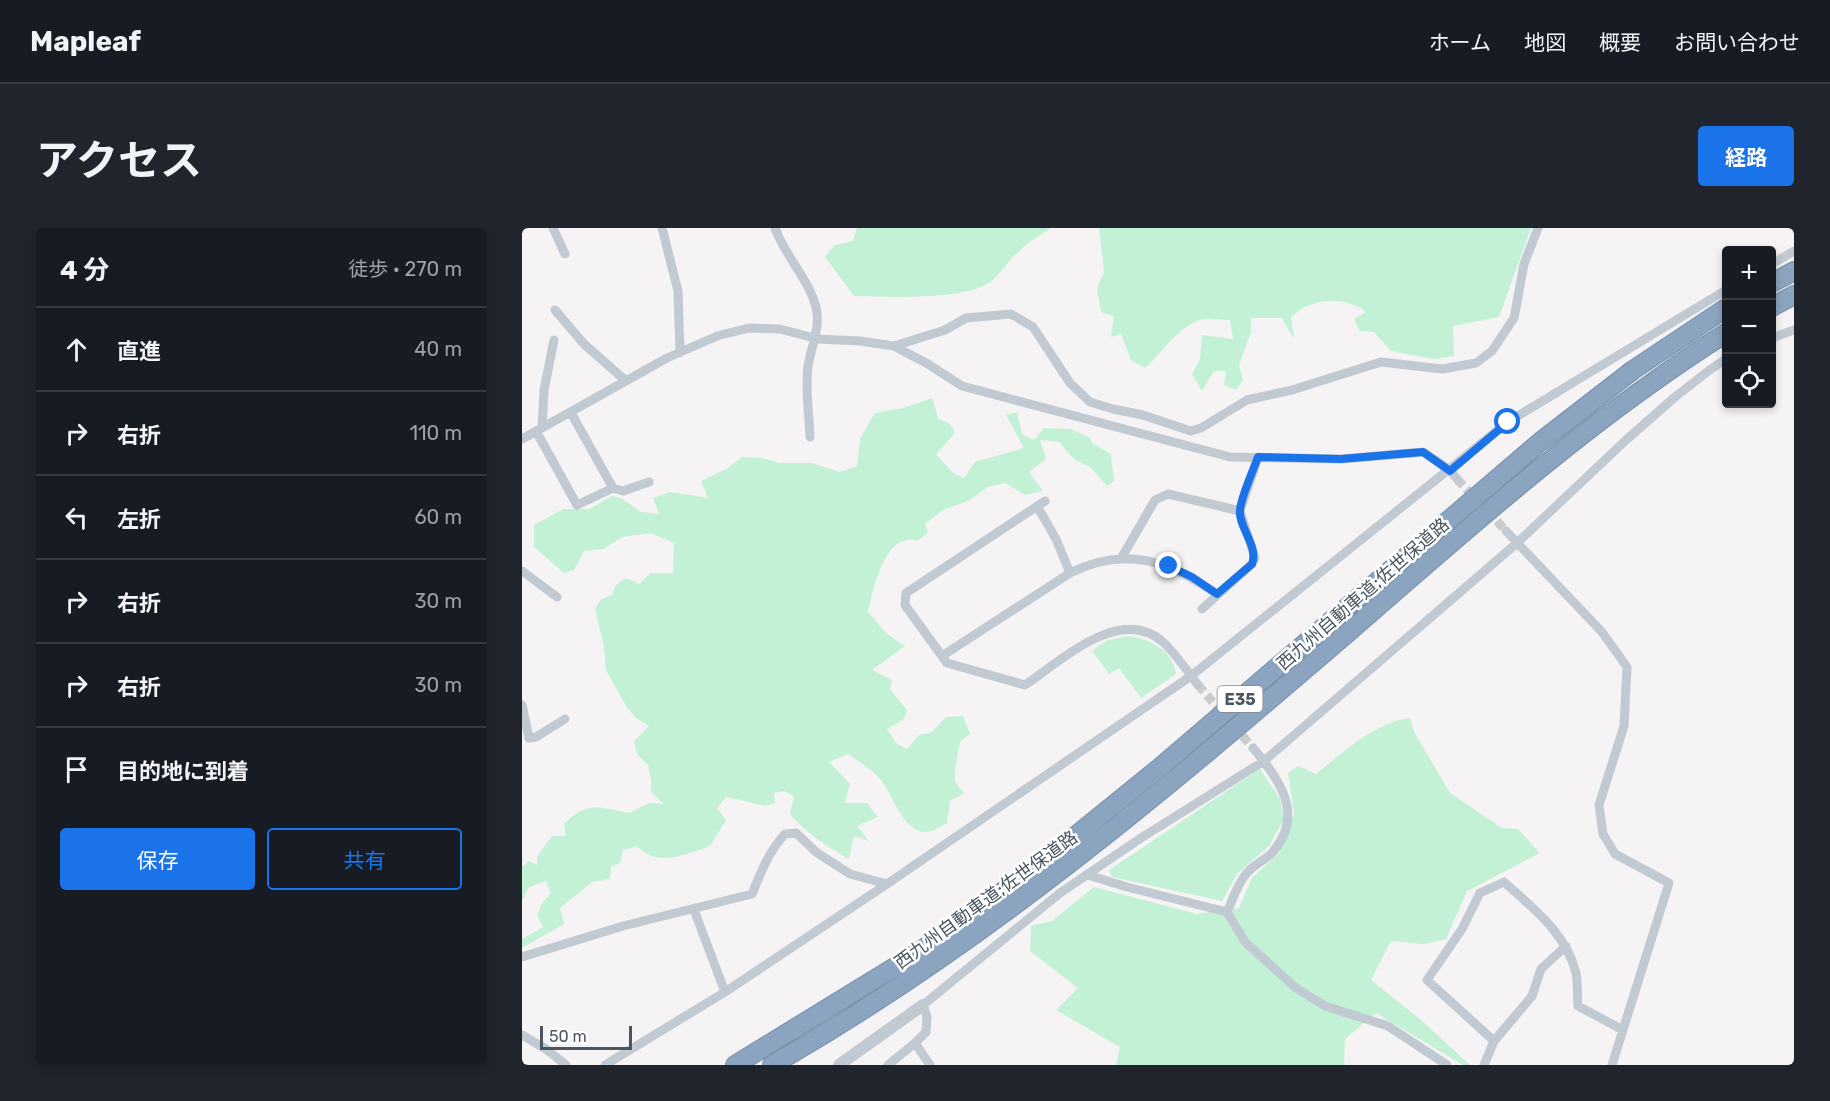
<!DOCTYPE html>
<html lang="ja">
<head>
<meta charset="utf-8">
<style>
  body { margin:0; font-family:Rubik,"Noto Sans JP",sans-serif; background:#20242c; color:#f1f3f6 }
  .controls { position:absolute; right:18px; top:18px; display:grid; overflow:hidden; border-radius:6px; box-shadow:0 3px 9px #0003 }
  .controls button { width:54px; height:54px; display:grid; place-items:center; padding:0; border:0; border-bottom:2px solid #363941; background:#171b24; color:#f1f3f6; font:30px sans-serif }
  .scale { position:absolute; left:18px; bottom:15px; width:92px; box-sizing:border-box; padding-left:6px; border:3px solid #4a5661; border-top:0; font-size:16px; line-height:21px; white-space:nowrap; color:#4a5661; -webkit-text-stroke:4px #fff; paint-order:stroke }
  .stop { position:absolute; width:18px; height:18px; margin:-14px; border:4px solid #1a73e8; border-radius:50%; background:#fff }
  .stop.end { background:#1a73e8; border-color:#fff; box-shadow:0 2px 6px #0008 }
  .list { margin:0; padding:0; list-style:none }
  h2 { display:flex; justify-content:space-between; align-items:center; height:78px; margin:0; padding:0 24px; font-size:26px }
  h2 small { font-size:20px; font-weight:400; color:#9ea1a6 }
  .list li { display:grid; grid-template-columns:39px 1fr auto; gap:18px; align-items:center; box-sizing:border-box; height:84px; padding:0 24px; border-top:2px solid #363941 }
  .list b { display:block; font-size:22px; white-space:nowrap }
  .list em { font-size:20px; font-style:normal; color:#9ea1a6 }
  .actions { display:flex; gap:12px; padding:18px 24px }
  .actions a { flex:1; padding:14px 0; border:2px solid #1a73e8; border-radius:6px; text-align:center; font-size:21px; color:#1a73e8 }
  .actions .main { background:#1a73e8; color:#fff }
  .icon { flex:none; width:33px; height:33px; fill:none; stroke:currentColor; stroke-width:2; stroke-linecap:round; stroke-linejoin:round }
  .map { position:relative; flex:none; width:1272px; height:837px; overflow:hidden; border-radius:6px }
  header { display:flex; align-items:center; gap:36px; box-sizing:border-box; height:84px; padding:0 30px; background:#171b24; border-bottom:2px solid #363941 }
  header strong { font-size:28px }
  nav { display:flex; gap:33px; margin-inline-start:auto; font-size:21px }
  .intro { display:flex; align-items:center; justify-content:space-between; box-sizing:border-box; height:144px; padding:0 36px }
  h1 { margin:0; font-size:42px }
  .button { padding:15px 27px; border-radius:6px; background:#1a73e8; color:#fff; font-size:21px; font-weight:700 }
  main { display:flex; gap:36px; padding:0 36px }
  aside { flex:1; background:#171b24; border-radius:6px; box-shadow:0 3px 9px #0003 }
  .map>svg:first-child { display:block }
</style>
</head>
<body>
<header>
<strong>Mapleaf</strong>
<nav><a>ホーム</a><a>地図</a><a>概要</a><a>お問い合わせ</a></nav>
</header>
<div class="intro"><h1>アクセス</h1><a class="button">経路</a></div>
<main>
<aside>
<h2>4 分<small>徒歩 · 270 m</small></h2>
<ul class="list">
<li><svg class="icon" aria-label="ahead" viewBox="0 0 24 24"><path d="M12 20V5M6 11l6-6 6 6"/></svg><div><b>直進</b></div><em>40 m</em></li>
<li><svg class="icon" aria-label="right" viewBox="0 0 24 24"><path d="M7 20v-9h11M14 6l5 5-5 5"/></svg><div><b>右折</b></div><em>110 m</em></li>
<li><svg class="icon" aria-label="left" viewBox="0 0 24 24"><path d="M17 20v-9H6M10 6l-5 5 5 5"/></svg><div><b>左折</b></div><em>60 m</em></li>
<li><svg class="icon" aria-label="right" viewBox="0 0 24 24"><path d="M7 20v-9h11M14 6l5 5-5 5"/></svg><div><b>右折</b></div><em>30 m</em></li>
<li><svg class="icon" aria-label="right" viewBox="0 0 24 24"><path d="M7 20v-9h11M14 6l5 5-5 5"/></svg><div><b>右折</b></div><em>30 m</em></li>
<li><svg class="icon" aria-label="arrive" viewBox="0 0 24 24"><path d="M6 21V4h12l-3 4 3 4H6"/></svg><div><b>目的地に到着</b></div></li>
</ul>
<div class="actions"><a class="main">保存</a><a>共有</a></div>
</aside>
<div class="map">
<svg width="1272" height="837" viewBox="0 0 1272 837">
  <rect width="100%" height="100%" fill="#f5f3f3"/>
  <path fill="#c3f1d5" d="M335,0h194c-11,8 -24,15 -33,24 -9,8 -16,20 -25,28 -24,21 -107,17 -139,16l-29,-39 10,-12 18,-4z
    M577,0h432l-32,89 -46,9 1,30 -20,3 -43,-8 -17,-19 -14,-1 -6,-12 12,-7c-14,-13 -42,-14 -59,-6 -5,2 -11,7 -16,11l3,22 -12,-21h-31v14l-12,33 4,15 -7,10 -12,-5 2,-14h-12l-12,20 -10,-17 8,-15 2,-24 31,4 -3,-19c-9,0 -21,-2 -30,0 -21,6 -39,34 -55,48l-14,-8 -10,-26 -10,3 3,-21 -13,-4 -4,-23 7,-18z
    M410,170l6,20 12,6 5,9 -19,21 17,19 11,5 11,-16 49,-14 -18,-33 11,-3 5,22 12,6 10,-12 27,1 19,9 3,6 18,10 3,27 -7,5 -16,-18 -17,-9 -15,-17 -19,-2 6,19 -17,13 14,19 -18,4 -20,-12 -17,4 -20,14 -25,9 -18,14 3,9 -11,8 -8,-2c-4,2 -10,3 -13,6 -16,13 -24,48 -28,67l18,21 19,13 -33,24 20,10 -2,9 17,21 -3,9 -17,10 9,14 11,6 12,-14 13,-3 14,-15 17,-1 7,18 -10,8 -5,28v12l9,11 -14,8 -3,22c-6,3 -14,9 -21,9 -22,0 -31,-32 -42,-48 -8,-12 -23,-21 -36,-30l-19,8 21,22 -5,19h22l11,14 -21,9 12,15 -15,-5 -5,23c-23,-13 -42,-25 -59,-45l4,-18 -10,-5 -10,2 1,10 -9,3 -40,-9 -9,11 9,12 -16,26c-23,8 -53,22 -73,0l-14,4 -3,13 -9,4 -1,12 -18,3 -32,26 4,16 -42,24v-9l21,-12 -6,-12 5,-12 9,-10 -5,-12 -17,6 -7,14v-34l7,-6 8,4v-8l15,-21h14l-2,-12c23,-23 35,-17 65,-11l20,-10 15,1 -13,-12v-12l-3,-15 -11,-11 -3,-13 15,-15 -13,-8 -10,-12 -20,-36 -2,-24 -9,-37 6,-10 11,-4 4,-10 10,-7 13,6 12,-11h22l1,-30 -24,-10 -27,4 -20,12 -19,2 -10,19 -10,3 -30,-26v-22l29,-16h26l23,-13 9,2 20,14 18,2 -6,-16 17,-6 38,6 -7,-17 25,-12 16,-12 20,1 17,5h32l29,9 17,-6 3,-27 15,-26 28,-5z
    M605,408c21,2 46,14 49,38l-35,24 -22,-30 -10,6 -17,-23 14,-10z
    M888,490l4,14 36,61 52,35 16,1 22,24 -73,38 -21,48 -22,5 -33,-3 -20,39 50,40 49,45h-7l-87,-52 -31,26 -1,24 2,2h-230l4,-18 -64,-37 22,-22 -48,-37 1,-25 21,-5 42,-34 103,27 42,-6 13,-30 27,-25 15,-39 -6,-41 10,-7 18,8c29,-23 56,-50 94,-56z
    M738,541l20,30 4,20 -15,27 -32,28 -15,27 -110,-24 -3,-7z"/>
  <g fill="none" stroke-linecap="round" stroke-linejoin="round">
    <path stroke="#caccce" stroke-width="9" stroke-dasharray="9 4.5" stroke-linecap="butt" d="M935,251l19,20
      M966,283l18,20
      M676,457l55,63"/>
    <defs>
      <path id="motorway" d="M1250,55l22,-12
        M1250,79l22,-12
        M213,837l181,-111 121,-87 121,-98 382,-327 93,-72 93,-62
        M250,837c210,-120 388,-271 571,-428 123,-107 245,-217 383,-304"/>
    </defs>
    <use href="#motorway" stroke="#7690ad" stroke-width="20"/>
    <path stroke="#c1cad2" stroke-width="9" d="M31,0l12,26
      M140,0l16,63 2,62
      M253,0c10,28 33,50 41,79 5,20 -5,40 -8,59 -3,24 1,47 2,71
      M1250,36l22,-13
      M33,82l29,34 42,37
      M1250,110l22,-8
      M372,118l51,-16 21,-12 45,-4 22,13 37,56 20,19 23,7 30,6 48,16 10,-3 46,-28 45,-10 89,-28 61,7 34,-6 16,-12 22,-33 10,-54 14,-36
      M49,185l42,75 10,3 26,-9
      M20,200l2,-38 10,-50
      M14,203l41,74 36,-17
      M0,211l145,-81 50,-22 32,-8 31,1 38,10 42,2 34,5 34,18 34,22 268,71 111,2 82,-7 27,18 7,9
      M523,273l-139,92 -1,12 42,58 78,22c36,-24 95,-81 138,-43 13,12 24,29 35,43
      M515,278l19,33 14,34
      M984,303l96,101 25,35 -3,59 -25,79 4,29 12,20 54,29 -57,182
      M600,329l33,-57 13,-6 72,17
      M0,343l35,26
      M680,381l50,-45 3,-6 -15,-47 18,-54
      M420,428l128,-83c56,-28 98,-12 147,21
      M0,477l7,33 7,-1 29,-18
      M566,647l39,12 100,25 18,30 51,46 29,18 63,20 59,39
      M172,682l31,82
      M705,684c6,-13 10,-27 19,-38 6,-8 17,-13 25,-20 35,-38 9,-74 -18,-106
      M1044,718l-25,23 -9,27 -38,45 -67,-61 35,-51 18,-36 24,-11c29,26 62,51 72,91 2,11 1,23 2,33l45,24
      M0,729l101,-31 129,-32c9,-22 17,-43 33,-60l11,-1 20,19 34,22 37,10
      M0,807l24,14 20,16
      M83,837l120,-73 162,-108 304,-208 317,-254 218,-132
      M366,837l27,-22
      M408,837l-15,-22 11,-11 1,-15 -4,-12 137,-112 81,-55 123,-77 253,-218 109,-103 49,-43 36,-28 15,-10
      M962,837l10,-24"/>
    <path stroke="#c1cad2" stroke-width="12" d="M317,837l84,-60"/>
    <use href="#motorway" stroke="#8ba5c1" stroke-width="18"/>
  </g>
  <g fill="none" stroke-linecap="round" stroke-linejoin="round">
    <path stroke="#1a73e8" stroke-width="8" d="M647,338l23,11 25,17 35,-30c7,-18 -14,-37 -12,-54 1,-13 13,-39 18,-53l83,2 82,-7 27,19 58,-49"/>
  </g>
  <g text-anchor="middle" stroke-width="5" stroke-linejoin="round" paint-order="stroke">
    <rect fill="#fff" stroke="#808990" stroke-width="1.5" x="695.5" y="458" width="45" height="26" rx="4.5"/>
    <g font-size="16" font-weight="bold" fill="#4a5661">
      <text x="718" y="477">E35</text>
    </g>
    <g font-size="18" fill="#4a5661" stroke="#fff">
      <text transform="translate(841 366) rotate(-41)" y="6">西九州自動車道;佐世保道路</text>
      <text transform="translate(464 672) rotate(-36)" y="6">西九州自動車道;佐世保道路</text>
    </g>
  </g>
</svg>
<div class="controls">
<button>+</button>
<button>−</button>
<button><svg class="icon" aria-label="locate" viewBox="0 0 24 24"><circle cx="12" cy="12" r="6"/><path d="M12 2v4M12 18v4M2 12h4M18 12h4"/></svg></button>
</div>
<div class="scale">50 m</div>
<div class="stop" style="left:986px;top:194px"></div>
<div class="stop end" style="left:647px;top:338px"></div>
</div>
</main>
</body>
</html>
